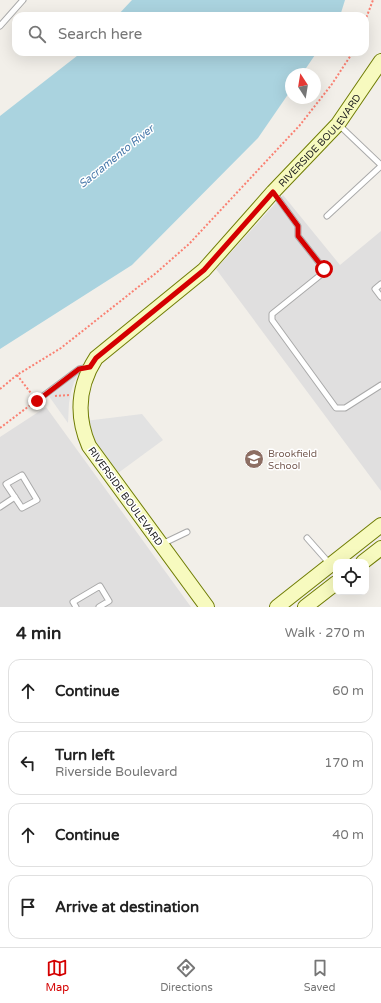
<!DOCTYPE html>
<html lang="en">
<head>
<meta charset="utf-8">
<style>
  body { margin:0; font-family:"Varela Round",sans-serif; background:#f6f6f6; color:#222 }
  .controls { position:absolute; right:12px; bottom:12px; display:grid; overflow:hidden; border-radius:8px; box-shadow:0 4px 16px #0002 }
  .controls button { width:36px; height:36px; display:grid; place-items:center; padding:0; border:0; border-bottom:1px solid #e0e0e0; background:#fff; color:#222; font:20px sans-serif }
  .compass { position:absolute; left:285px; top:68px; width:36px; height:36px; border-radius:50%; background:#fff; box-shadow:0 4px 16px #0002; rotate:348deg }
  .stop { position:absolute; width:12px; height:12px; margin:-9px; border:3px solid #d40000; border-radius:50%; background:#fff }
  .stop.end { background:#d40000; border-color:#fff; box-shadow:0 1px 4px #0008 }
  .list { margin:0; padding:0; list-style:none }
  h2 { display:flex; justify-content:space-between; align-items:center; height:52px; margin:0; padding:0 16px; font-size:17px }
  h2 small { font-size:13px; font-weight:400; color:#767676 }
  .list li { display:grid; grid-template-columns:26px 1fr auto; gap:12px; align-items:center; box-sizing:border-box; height:64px; margin:0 8px 8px; padding:0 8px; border:1px solid #e0e0e0; border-radius:12px }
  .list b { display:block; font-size:15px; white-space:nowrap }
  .list p { margin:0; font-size:13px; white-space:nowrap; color:#767676 }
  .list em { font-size:13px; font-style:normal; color:#767676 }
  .icon { flex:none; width:22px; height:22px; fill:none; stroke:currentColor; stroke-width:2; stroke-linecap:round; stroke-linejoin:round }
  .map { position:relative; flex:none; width:381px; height:607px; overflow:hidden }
  .search { position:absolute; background:#fff; box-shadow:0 4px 16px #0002; left:12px; right:12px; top:12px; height:44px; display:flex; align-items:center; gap:10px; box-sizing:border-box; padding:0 14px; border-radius:12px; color:#767676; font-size:15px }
  .sheet { height:340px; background:#fff }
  nav { display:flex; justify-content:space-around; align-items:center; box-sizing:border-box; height:56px; border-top:1px solid #e0e0e0; background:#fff; font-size:11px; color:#767676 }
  nav a { display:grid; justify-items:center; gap:2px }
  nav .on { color:#d40000 }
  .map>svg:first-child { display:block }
</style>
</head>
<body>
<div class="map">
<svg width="381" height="607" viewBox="0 0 381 607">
  <rect width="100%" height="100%" fill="#f2efe9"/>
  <path fill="#e0dfdf" d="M283,195l57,70 41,-34v260l-165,-222z
    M46,407l145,200h-191v-170z"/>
  <path fill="#e2e2e2" d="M82,368l-8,14 -3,10 -2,11 -1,20 -22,-31z
    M142,414l21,26 -49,36 -17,-22 -12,-33z"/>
  <path fill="#aad3df" d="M132,0h213l-5,16h-223z
    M82,52h235l-15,22h-11v16l-33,48 -126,127 -132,84v-233z"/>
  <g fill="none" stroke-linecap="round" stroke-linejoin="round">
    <defs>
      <path id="lane" d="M0,26l23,-26
        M339,125l42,40
        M274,193l24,33v10l26,33 -1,4 -51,41v6l64,88h9l36,-23
        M327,216l54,-50
        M381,284l-6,5 6,8
        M43,396l36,-27 10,-2
        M22,475l15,25 -15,8 -16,-24z
        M0,507l15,-10
        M307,538l23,26
        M162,544l25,-12
        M76,607l-3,-5 27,-16 9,15 -10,6"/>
      <g id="secondary">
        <path d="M363,562l18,-14"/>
        <path id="s1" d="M207,607l-118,-161c-13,-30 -11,-60 7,-88l108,-88 69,-78 65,-68 43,-63"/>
        <path d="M277,607l104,-82"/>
        <path d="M305,607l31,-24"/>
      </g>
    </defs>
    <use href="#lane" stroke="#a9a9a9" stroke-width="7"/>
    <use href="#secondary" stroke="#707d05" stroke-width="16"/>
    <path stroke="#fa8072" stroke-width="2" stroke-dasharray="2 2" stroke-linecap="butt" d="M365,21l8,-21
      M17,375l20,26
      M0,389l17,-14 44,-27 95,-75 33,-29 111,-119 32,-41 21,-32
      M55,396l15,-1
      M0,428l37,-28"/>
    <use href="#lane" stroke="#fff" stroke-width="5"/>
    <use href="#secondary" stroke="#f7fabf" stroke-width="14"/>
  </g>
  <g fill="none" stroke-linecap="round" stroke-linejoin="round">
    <path stroke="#d40000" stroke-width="5" d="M37,401l42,-32 11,-2 6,-9 108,-88 69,-78 25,34v10l26,33"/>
  </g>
  <defs>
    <symbol id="school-disc" viewBox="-11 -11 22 22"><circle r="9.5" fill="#8d6e63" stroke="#fff"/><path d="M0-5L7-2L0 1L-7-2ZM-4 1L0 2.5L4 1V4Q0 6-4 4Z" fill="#fff"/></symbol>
  </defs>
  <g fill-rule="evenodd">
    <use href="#school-disc" x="243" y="448" width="22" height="22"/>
  </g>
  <g text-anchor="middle" stroke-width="3" stroke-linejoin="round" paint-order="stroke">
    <g font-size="10" fill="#222" stroke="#fff">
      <text dy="4" stroke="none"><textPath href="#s1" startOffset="605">RIVERSIDE BOULEVARD</textPath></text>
      <text transform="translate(126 496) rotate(54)" y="4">RIVERSIDE BOULEVARD</text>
    </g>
    <g font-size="10" fill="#785e54" stroke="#fff" text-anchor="start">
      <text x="268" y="457">Brookfield<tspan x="268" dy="12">School</tspan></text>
    </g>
    <g font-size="11" font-style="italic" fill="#4a7aab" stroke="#fff">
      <text transform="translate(116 156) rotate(-39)" y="4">Sacramento River</text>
    </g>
  </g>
</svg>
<div class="controls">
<button><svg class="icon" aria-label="locate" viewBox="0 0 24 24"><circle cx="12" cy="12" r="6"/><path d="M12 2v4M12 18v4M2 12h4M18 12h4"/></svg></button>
</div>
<svg class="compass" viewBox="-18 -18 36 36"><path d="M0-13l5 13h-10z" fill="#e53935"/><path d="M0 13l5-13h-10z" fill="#767676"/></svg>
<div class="stop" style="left:324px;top:269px"></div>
<div class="stop end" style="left:37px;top:401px"></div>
<div class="search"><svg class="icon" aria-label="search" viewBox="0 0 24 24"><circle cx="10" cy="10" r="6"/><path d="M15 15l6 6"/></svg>Search here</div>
</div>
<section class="sheet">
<h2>4 min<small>Walk · 270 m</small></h2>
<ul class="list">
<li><svg class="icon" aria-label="ahead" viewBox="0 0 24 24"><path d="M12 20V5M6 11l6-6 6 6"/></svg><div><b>Continue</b></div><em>60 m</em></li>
<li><svg class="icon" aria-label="left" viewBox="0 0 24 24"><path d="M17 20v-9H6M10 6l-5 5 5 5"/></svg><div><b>Turn left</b><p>Riverside Boulevard</p></div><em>170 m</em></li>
<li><svg class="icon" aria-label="ahead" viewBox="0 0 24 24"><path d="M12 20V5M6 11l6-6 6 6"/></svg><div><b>Continue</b></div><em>40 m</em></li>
<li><svg class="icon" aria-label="arrive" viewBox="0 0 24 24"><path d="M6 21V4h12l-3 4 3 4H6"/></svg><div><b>Arrive at destination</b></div></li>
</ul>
</section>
<nav>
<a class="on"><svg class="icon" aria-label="map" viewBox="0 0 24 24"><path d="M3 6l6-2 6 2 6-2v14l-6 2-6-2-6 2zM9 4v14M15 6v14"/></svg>Map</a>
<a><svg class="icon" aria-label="directions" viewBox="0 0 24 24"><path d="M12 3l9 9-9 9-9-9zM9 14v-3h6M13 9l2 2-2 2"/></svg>Directions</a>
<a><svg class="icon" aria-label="saved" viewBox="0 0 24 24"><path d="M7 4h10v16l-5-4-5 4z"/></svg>Saved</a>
</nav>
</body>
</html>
